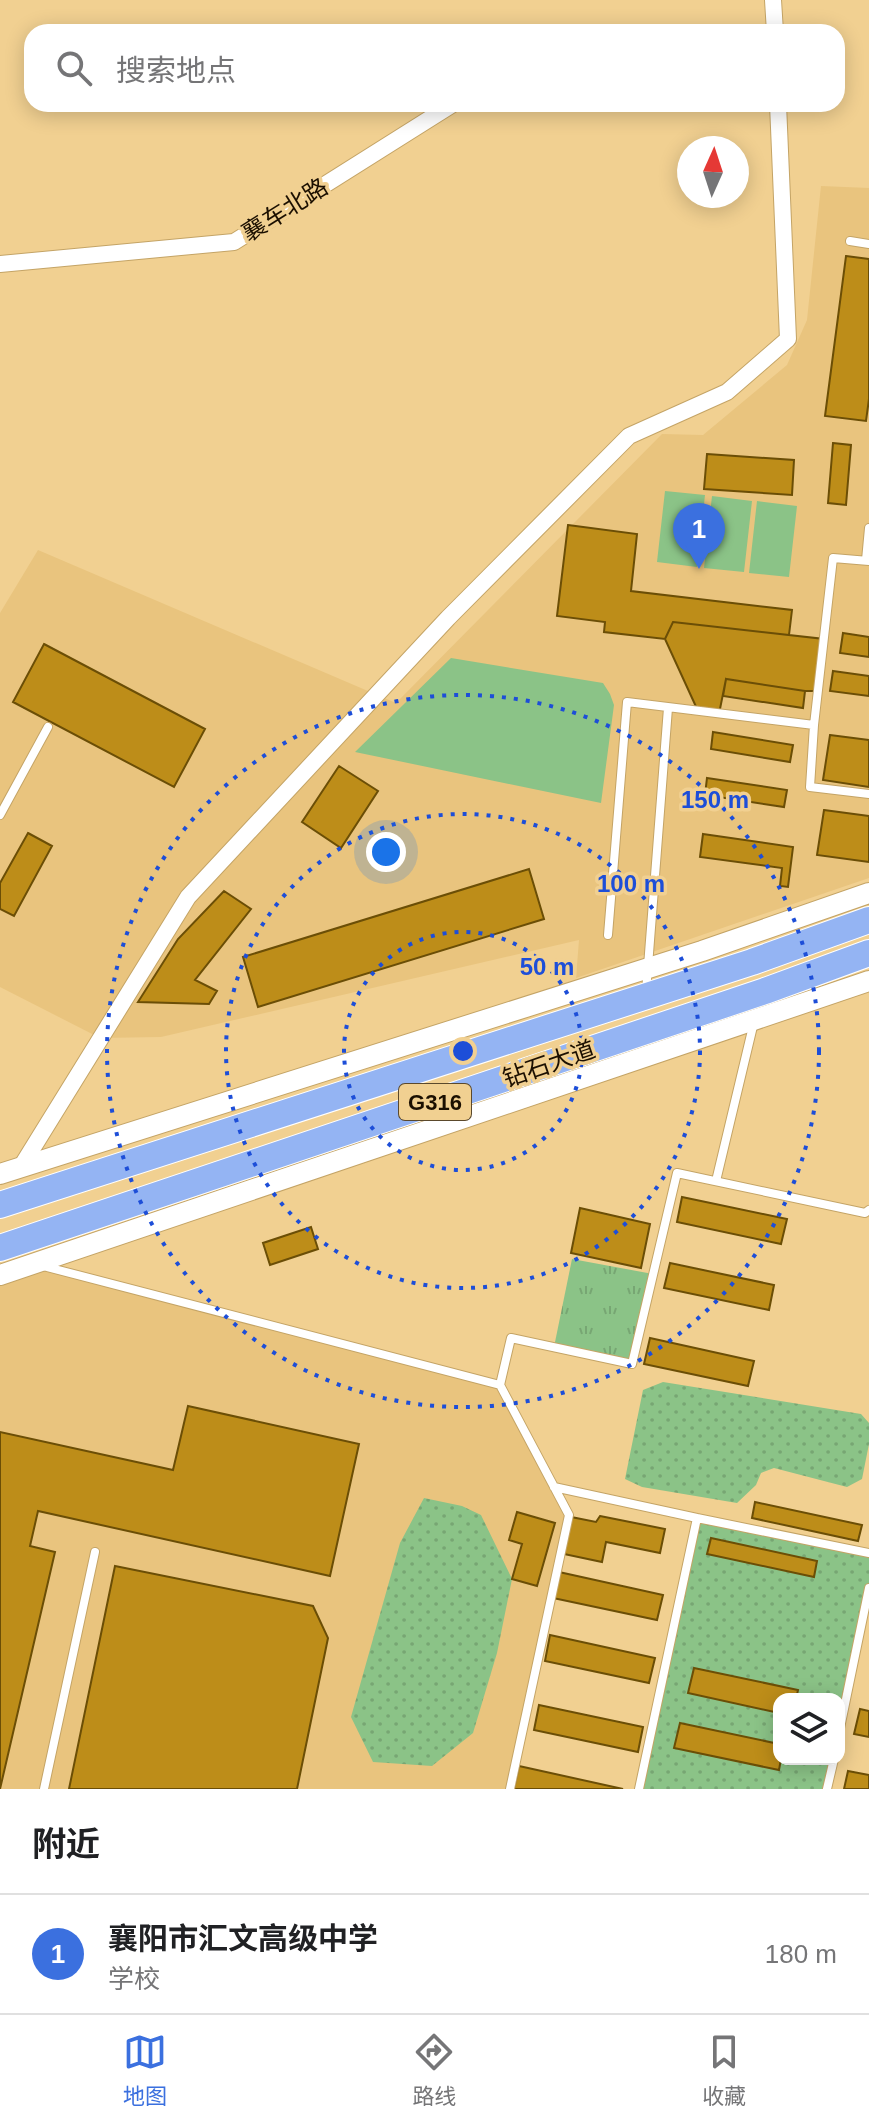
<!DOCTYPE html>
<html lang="zh">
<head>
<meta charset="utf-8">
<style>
  body { margin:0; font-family:Arial,"Noto Sans SC",sans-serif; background:#f2f2f2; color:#202124 }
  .controls { position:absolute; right:24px; bottom:24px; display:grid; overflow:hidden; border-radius:16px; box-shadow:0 4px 20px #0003 }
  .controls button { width:72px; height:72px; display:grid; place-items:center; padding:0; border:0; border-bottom:2px solid #e0e0e0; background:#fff; color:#202124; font:40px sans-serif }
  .compass { position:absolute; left:677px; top:136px; width:72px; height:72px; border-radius:50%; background:#fff; box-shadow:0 4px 20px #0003; rotate:3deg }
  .you { position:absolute; left:386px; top:852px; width:28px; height:28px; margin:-20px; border:6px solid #fff; border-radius:50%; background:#1a73e8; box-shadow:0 0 0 12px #1a73e833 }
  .badge { display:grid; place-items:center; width:52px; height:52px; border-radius:50%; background:#3b70df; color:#fff; font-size:26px; font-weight:700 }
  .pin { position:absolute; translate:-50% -66px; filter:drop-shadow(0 2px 4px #0008) }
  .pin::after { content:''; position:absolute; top:42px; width:28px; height:24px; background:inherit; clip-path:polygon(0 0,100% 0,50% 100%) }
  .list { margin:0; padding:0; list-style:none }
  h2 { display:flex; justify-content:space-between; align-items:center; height:104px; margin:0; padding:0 32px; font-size:34px }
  h2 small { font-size:26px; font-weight:400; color:#757577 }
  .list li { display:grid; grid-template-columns:52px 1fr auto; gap:24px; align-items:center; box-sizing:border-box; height:120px; padding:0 32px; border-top:2px solid #e0e0e0 }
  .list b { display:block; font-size:30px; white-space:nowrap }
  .list p { margin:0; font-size:26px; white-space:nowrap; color:#757577 }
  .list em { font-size:26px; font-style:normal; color:#757577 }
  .icon { flex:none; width:44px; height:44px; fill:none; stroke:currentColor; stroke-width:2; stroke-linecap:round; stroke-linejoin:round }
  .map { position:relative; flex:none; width:869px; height:1789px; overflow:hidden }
  .search { position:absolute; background:#fff; box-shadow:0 4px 20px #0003; left:24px; right:24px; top:24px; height:88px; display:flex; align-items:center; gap:20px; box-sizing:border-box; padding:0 28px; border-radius:24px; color:#757577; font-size:30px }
  .sheet { height:224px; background:#fff }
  nav { display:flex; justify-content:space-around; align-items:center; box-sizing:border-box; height:112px; border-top:2px solid #e0e0e0; background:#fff; font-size:22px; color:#757577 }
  nav a { display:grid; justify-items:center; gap:4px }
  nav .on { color:#3b70df }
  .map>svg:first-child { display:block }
</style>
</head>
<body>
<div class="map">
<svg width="869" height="1789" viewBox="0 0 869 1789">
  <defs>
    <pattern id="grass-dots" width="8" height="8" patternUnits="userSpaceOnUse" patternTransform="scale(2)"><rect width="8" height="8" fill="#8bc387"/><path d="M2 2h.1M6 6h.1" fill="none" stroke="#77a673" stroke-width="1.8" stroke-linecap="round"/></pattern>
    <pattern id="park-tufts" width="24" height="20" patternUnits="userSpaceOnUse" patternTransform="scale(2)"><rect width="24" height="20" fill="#8bc387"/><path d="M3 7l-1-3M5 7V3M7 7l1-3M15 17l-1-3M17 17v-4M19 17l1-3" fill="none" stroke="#77a673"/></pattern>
  </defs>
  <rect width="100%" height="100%" fill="#f1d091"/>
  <path fill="#e9c47e" d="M821,186l48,2v690l-293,100 3,-38 -418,97 -61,1 -100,-51v-374l38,-63 358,153 266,-269 41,1 84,-70 20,-45z
    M34,1263l466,122 69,130 -59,274h-510v-514z"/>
  <path fill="url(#grass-dots)" d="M663,1382l198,32 8,9v21l-7,35 -15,8 -73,-19 -13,5 -5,12 -19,18 -95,-16 -17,-8 18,-89z
    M424,1498l38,8 19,9 31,64 -15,74 -24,80 -41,33 -59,-4 -22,-45 49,-174z
    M697,1518l172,35v35l-30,143v-32h-60v60h54l-6,30h-188z"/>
  <path fill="url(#park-tufts)" d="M572,1259l81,15 -21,90 -78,-17z"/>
  <path fill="#8bc387" d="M665,491l40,4 -8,72 -40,-5z
    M712,496l40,5 -8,71 -40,-4z
    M757,501l40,5 -8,71 -40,-4z
    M451,658l152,25 7,11 4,11 -13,98 -246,-51z"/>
  <path fill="#bd8d19" stroke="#6b4e06" stroke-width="2" d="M846,256l23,3v140l-3,22 -41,-5z
    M833,443l18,2 -5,60 -18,-2z
    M707,454l87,6 -2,35 -88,-6z
    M568,525l69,9 -6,57 161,19 -3,25 -116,-13 -8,17 -61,-7 1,-10 -48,-6z
    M673,622l151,17 -6,52h-13l-79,-12 -7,35 -21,-3 -33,-72z
    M843,633l26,4v20l-29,-4z
    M44,644l161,85 -31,58 -161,-85z
    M833,671l36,5v20l-39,-5z
    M726,679l79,12 -2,17 -80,-12z
    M713,732l80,13 -3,17 -79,-13z
    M830,735l39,5v47l-46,-7z
    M339,766l39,25 -37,57 -39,-26z
    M707,778l80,12 -3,17 -79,-12z
    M824,810l45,6v46l-52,-7z
    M28,833l24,13 -38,70 -14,-7v-26z
    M703,834l90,13 -5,40 -8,-1 2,-18 -82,-11z
    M529,869l15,50 -286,88 -15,-50z
    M224,891l27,18 -56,71 22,11 -8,13 -71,-2 40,-63z
    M682,1197l105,22 -6,25 -104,-22z
    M580,1208l70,16 -9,44 -70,-15z
    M311,1227l7,22 -48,16 -7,-22z
    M670,1263l104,22 -5,25 -105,-22z
    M650,1338l104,23 -6,25 -104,-22z
    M188,1406l171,38 -29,132 -292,-65 -8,35 25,6 -55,237v-357l173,38z
    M755,1502l107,23 -4,16 -106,-23z
    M517,1512l38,11 -18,63 -25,-7 10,-35 -13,-4z
    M600,1516l65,13 -5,24 -54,-11 -4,20 -38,-8 7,-37 25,5z
    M711,1538l106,23 -3,16 -107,-23z
    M115,1566l198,40 15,32 -31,151h-228z
    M559,1572l104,23 -6,25 -104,-22z
    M550,1635l105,23 -6,25 -104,-22z
    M694,1668l104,22 -2,9h-17v14l-91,-20z
    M539,1705l104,22 -5,25 -104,-22z
    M860,1709l9,2v26l-15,-3z
    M680,1723l99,21v15h2l-2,11 -105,-22z
    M519,1766l104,23h-109z
    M848,1771l21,4v14h-25z"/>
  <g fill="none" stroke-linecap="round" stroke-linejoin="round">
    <defs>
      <path id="service" d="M850,241l19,3
        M866,560l3,-32
        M869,561l-36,-3 -19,167 -4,62 59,7
        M0,815l48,-88
        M608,935l19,-233 187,23
        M646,992l22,-284
        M716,1181l38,-159
        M43,1266l457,119 69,130 -59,274
        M500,1385l11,-47 121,26 45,-191 188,40 4,-3
        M554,1487l143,31 -58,271
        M697,1518l172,35
        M839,1733l30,-145
        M44,1789l51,-237
        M827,1789l7,-30"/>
      <path id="minor" d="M773,0l2,32
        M0,264l234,-22 219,-138
        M21,1167l167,-270 260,-279 181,-182 98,-44 61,-53 -10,-235"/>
      <path id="tertiary" d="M0,1174l702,-223 167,-58
        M0,1275l869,-294"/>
      <path id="trunk" d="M0,1205l752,-243 117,-42
        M0,1248l765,-257 104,-38"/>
    </defs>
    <use href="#service" stroke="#c4a466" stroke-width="10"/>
    <use href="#minor" stroke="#c4a466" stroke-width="18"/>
    <use href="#tertiary" stroke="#c4a466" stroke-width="22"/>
    <use href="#trunk" stroke="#fff" stroke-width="28"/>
    <use href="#service" stroke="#fff" stroke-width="8"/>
    <use href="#minor" stroke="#fff" stroke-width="16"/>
    <use href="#tertiary" stroke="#fff" stroke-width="20"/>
    <use href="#trunk" stroke="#94b4f3" stroke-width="26"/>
  </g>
  <g fill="none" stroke="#1d4ed8" stroke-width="4" stroke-dasharray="4 8">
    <circle cx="463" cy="1051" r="119"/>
    <circle cx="463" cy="1051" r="237"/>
    <circle cx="463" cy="1051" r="356"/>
  </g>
  <g text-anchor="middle" stroke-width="7" stroke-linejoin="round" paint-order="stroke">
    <rect fill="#f1d091" stroke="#5b492c" stroke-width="2" x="399" y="1084" width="72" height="36" rx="6"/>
    <g font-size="22" font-weight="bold" fill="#1b0f00">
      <text x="435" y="1110">G316</text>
    </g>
    <g font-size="24" fill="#1b0f00" stroke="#f1d091">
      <text transform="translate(285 210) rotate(-32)" y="8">襄车北路</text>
      <text transform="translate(549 1064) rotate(-19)" y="8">钻石大道</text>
    </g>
  </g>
  <circle cx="463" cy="1051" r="12" fill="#1d4ed8" stroke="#f1d091" stroke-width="4"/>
  <g font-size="24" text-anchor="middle" font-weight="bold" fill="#1d4ed8" stroke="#f1d091" stroke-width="7" stroke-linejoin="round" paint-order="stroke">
    <text x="715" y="808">150 m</text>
    <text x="631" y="892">100 m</text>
    <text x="547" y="975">50 m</text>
  </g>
</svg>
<div class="controls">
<button><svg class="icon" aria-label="layers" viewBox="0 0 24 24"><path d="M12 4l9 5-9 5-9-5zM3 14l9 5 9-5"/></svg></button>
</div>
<svg class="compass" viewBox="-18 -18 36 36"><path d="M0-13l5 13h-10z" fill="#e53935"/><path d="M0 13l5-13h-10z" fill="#757577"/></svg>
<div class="you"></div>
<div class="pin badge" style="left:699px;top:569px">1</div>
<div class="search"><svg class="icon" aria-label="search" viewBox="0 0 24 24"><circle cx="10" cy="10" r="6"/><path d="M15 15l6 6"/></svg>搜索地点</div>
</div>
<section class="sheet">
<h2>附近<small></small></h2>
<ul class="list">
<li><span class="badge">1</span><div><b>襄阳市汇文高级中学</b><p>学校</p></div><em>180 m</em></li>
</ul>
</section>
<nav>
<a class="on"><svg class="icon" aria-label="map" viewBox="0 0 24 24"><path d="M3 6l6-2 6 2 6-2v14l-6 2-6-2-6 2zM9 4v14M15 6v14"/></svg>地图</a>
<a><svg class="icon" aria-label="directions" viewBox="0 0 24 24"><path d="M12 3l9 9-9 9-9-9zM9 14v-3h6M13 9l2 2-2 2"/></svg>路线</a>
<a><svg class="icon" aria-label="saved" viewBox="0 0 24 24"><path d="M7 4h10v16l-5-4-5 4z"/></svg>收藏</a>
</nav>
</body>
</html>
